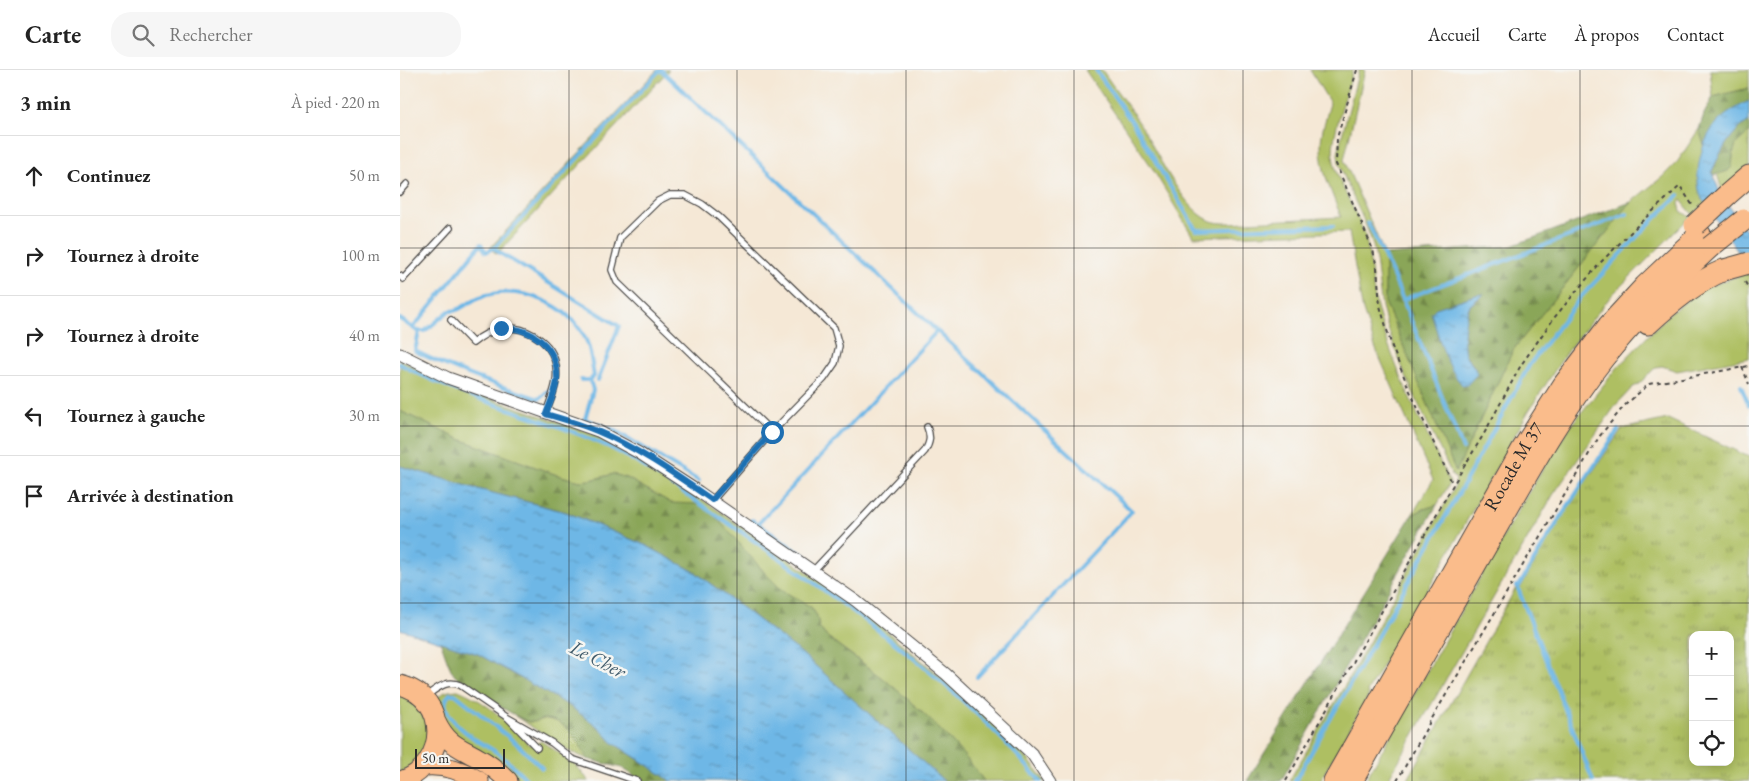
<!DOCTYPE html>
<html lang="fr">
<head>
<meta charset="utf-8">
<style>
  body { margin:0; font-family:"EB Garamond",serif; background:#f6f6f6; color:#222 }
  .controls { position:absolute; right:15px; bottom:15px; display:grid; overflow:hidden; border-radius:10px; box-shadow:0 2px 12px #0003 }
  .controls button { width:45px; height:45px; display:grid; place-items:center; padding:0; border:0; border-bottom:1px solid #e0e0e0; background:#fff; color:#222; font:25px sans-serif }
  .scale { position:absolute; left:15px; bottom:12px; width:90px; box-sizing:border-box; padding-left:5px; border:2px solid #2b2b2b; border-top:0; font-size:14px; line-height:18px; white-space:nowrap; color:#2b2b2b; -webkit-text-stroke:4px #f6f6f2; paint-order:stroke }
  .stop { position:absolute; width:15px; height:15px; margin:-11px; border:4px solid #1f6fb2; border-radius:50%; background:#fff }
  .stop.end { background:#1f6fb2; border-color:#fff; box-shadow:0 1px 5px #0008 }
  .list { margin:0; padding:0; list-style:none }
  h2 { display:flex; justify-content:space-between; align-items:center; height:65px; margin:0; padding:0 20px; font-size:21px }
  h2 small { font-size:16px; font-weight:400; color:#767676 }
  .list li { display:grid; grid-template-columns:32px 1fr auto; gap:15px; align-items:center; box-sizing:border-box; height:80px; padding:0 20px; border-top:1px solid #e0e0e0 }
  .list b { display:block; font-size:19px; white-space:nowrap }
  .list em { font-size:16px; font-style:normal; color:#767676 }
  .icon { flex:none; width:28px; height:28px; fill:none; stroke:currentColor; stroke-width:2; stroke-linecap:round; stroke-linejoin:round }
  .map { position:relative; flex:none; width:1349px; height:711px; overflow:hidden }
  header { display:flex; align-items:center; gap:30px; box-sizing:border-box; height:70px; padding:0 25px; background:#fff; border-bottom:1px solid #e0e0e0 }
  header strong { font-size:24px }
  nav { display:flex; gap:28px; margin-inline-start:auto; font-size:18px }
  .search { width:350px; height:45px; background:#f6f6f6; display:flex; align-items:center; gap:12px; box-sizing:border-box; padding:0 18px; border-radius:20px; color:#767676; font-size:19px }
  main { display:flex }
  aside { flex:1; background:#fff }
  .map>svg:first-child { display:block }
</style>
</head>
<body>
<header>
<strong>Carte</strong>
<div class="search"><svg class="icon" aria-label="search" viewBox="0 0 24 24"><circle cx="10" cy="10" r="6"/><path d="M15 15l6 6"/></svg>Rechercher</div>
<nav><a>Accueil</a><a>Carte</a><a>À propos</a><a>Contact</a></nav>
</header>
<main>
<aside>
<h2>3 min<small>À pied · 220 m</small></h2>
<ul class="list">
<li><svg class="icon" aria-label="ahead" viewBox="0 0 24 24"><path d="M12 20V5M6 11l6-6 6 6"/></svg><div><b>Continuez</b></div><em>50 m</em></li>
<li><svg class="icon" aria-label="right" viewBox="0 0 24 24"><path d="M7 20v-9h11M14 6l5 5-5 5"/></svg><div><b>Tournez à droite</b></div><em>100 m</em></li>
<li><svg class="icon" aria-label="right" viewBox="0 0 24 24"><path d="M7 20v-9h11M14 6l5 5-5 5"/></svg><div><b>Tournez à droite</b></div><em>40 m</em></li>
<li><svg class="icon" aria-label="left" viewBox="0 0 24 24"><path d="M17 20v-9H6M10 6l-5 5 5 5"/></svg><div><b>Tournez à gauche</b></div><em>30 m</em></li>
<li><svg class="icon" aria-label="arrive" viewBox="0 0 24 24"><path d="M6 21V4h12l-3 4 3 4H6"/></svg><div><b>Arrivée à destination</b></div></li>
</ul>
</aside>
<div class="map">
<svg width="1349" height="711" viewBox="0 0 1349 711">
  <defs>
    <pattern id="forest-firs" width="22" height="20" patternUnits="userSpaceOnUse" patternTransform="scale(1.25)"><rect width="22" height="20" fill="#8aa658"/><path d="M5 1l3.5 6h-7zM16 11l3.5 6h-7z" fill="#718749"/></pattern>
    <pattern id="park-tufts" width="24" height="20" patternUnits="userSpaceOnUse" patternTransform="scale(1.25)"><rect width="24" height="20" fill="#aebf62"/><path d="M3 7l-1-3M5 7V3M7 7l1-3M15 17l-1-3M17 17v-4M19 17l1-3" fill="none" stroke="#8e9b51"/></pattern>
    <pattern id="water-ripples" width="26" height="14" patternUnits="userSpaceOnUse" patternTransform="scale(1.25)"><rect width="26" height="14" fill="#6eb7e6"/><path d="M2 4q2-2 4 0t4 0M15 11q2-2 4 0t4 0" fill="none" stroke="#5b95bb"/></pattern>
  </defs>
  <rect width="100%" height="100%" fill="#f6f6f2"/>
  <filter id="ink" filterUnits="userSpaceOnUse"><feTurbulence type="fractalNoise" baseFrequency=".02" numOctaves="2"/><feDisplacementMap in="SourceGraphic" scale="10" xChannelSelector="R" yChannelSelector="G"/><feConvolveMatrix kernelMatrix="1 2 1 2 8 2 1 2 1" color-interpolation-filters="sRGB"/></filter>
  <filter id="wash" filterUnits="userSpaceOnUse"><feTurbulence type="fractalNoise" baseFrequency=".0096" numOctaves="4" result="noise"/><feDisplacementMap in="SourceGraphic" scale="20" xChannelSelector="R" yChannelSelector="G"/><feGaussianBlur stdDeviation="1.12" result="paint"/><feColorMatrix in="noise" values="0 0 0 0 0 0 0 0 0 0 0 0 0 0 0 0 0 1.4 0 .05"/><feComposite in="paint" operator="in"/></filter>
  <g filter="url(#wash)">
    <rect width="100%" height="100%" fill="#f5e8d6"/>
    <path fill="#aebf62" stroke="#6c7546" d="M257,0h12l-172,184 -7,-6z
      M685,0h17c12,18 26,35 38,54 16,26 41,83 69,96 6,3 13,3 19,3l113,-6c-8,-22 -21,-47 -20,-72 0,-14 6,-29 9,-42l-20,-33h43c-6,24 -21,62 -20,85 2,25 24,56 32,81 7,25 6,51 13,75 16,60 46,116 72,172l-13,22 -13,4 -12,6 21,-35 -58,-133 -13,-40 -13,-75 -156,5 -42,-71z
      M959,0h6l-21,90 41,95v47l71,169 57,-121 118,-148 30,-24 17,-17 21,-32 5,16 -5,25 6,34 -12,11 -12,-15 -2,3 2,8 9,6 -79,79 -43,54 -40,62 -125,222 -8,15h-3l-25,43 2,3 -49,86h-31l58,-99 108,-196 1,-8 -3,-1c-24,-52 -52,-104 -68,-158 -8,-27 -5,-56 -15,-83 -9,-25 -23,-48 -31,-74l-1,-8 2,-11z
      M1310,0h39v18l-36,9z
      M1349,62v34l-27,24 -5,-16c25,-9 10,-16 20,-31 3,-4 8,-8 12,-11z
      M1349,202v86l-72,13 -15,-5 -6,1 -16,16 -8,5 -16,17 -63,90 -166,286h-22l155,-274 34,-56 18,-27 46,-57 51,-53 33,-25z
      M0,289l23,13 40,17 131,45 68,38 188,129 120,100 58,58 17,22h-61c-28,-38 -64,-72 -100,-102 -19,-15 -40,-29 -59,-44l-6,-8 -2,-11 -6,-9 -28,-16 -19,-19 -55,-63 -38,-6 -44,-25 -14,-4 -22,6 -11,1 -23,-6 -98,-36 -59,-28z
      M58,620c26,10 52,33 71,55l8,-1 4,-3 32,21 16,19h-70l-9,-10 -58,-37 -15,-29v-7c6,-7 12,-7 21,-8z
      M0,622c28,11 35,39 22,65 -4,6 -16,12 -22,16z
      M115,646c4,2 10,6 15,6 5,1 10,-3 16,-3 21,1 33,23 41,40l-20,-9z"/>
    <path fill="url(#forest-firs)" stroke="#5a6842" fill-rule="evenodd" d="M1349,18v13c-24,14 -33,19 -45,44l-5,-16 5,-15 9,-17z
      M1349,51v11l-13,12 -3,10 -1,13 -4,4 -14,4 -2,-4c9,-20 18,-38 37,-50z
      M1231,132l-118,148 -57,122 -71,-170v-47l126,-9zM1083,224l-13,12 -5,13 -2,23 2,12 11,15 -18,11 -14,-29 -13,-38c15,-6 37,-18 52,-19z
      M0,341l59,28 98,36 23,6 11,-1 22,-6 14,4 44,25 27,1 11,5 55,63 19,19 28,16 6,9 2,11 6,8c19,16 40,29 59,44 37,31 72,63 100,102h-40l-145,-130 -104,-79 -48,-26 -81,-34 -92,-24 -74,-22z
      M1037,435l-156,276h-34l165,-266 12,-6z
      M40,571l38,13 90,51 32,23 12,14 59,39h-29l-20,-13 -35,-9c-8,-17 -21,-40 -42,-40 -5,0 -10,4 -15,3 -7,0 -69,-39 -75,-46 -6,-7 -11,-26 -15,-35z"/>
    <path fill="url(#park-tufts)" stroke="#6c7546" fill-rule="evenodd" d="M1268,349l81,38v324h-342l110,-195 2,4 39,-68 64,-93zM1293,565h37v127h-37z"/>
    <path fill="url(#water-ripples)" stroke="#4c7188" d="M1349,31v20c-19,12 -28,30 -37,50l8,22 29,42v33l-47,-69c-10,-20 -1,-60 15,-76 9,-10 21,-16 32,-22z
      M1084,224c-5,4 -12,8 -15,13 -4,9 -7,37 -4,47 3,7 10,12 12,20l-10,11 -4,1c-17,-19 -24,-49 -32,-73l5,-5 40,-13z
      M0,396l74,22 92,24 81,34 48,26 104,79 145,130h-273l-59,-39 -12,-14 -32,-23 -90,-51 -78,-25z"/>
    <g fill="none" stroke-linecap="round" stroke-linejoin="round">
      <path stroke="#6eb7e6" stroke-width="4" d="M261,0l276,261 195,180 -155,166
        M696,0l38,55 62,105 137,-4
        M968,153l24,50 71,176
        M94,178l6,5 119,73 -21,54
        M1002,230l225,-86
        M0,249l13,9
        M19,262l-4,19c40,20 82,34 124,48l9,-8
        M0,294c66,37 141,51 209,83 44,22 90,57 131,84 107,74 216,150 300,250
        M181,310h9l4,-4c-2,-11 -3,-24 -7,-34 -18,-40 -68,-58 -107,-45 -11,4 -20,15 -31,14l-24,20h-8l-4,-3 68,-84 5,8 8,-4 166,-178
        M190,310l3,10 -8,29 29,11 85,51
        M1341,316l8,19
        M352,450l6,4
        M406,487l-48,-33 179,-193
        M1117,516l76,195
        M1118,518c31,-54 65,-106 100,-158
        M128,711c-10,-11 -21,-21 -32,-29 -8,-6 -17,-9 -24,-15 -11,-8 -37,-29 -22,-43h5l61,49 26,25
        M895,711l165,-290 70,-127 50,-66 68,-73 31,-30"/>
    </g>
  </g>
  <g filter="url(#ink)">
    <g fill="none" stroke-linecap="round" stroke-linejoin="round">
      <defs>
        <path id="lane" d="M0,122l7,-8
          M0,206l3,3 47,-51
          M51,250l22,23c8,-7 17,-12 27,-14 22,-5 49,10 55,32 5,19 -3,35 -9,52
          M312,431l60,-69 52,-53 11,-16 4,-17 -5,-18 -115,-111 -17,-13 -17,-9h-15l-12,6 -38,37 -8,32 5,12 155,150
          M413,501l112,-120c5,-9 6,-14 2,-24
          M24,627c12,-7 21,-18 36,-12l48,33 29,30
          M108,648l44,25 20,16 65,22"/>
        <path id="street" d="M0,284l48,24 150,53 41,22 60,39 157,109 90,73 86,80 18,27"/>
        <path id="primary" d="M0,615c50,12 48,81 1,96
          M36,651c11,24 24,26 44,38 11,6 20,14 28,22
          M24,696c20,-2 38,4 55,15"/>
        <g id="highway">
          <path d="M1327,125l22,-19"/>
          <path d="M1248,254c23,-21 48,-42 76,-54"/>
          <path id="s1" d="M934,711l189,-333 41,-64 45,-59 36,-39 55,-52"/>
          <path d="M952,711c45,-80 91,-160 137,-240 36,-62 70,-126 114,-182 32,-41 69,-77 107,-112"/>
        </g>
      </defs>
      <use href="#lane" stroke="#494745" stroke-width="8"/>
      <use href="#street" stroke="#494745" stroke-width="13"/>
      <use href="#primary" stroke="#494745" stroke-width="21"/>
      <use href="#highway" stroke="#494745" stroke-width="23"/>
      <path stroke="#494745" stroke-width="2" stroke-dasharray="4 4" stroke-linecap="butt" d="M957,0l-20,68 -1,26 37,86 4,18 3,38 12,41 17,42 44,96
        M1345,212l4,7
        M1342,297l7,17
        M886,711l167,-296 32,-53 36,-67 33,-47 46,-55 42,-42 38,-35 13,20
        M997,711l34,-61 168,-283 25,-31 25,-22 100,-18"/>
      <use href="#lane" stroke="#fff" stroke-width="5.5"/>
      <use href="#street" stroke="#fff" stroke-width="11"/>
      <use href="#primary" stroke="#fabc8b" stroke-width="19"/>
      <use href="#highway" stroke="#fabc8b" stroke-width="21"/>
      <defs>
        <path id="highway-bridge" d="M1295,155l32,-30
          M1310,177l34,-27
          M1324,200l25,-7"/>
      </defs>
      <use href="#highway-bridge" stroke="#494745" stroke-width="23" stroke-linecap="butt"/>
      <use href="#highway-bridge" stroke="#fabc8b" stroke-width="21"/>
    </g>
  </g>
  <g fill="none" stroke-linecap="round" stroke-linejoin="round" filter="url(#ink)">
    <path stroke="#1f6fb2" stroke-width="6" d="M101,258c31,-1 58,19 56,52 -1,11 -7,23 -11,34 17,5 35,10 51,17 41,17 79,44 115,69l60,-68"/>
  </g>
  <path fill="none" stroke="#2b2b2b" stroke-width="1" stroke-opacity="0.55" d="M169,0v711M337,0v711M506,0v711M674,0v711M843,0v711M1012,0v711M1180,0v711M0,178h1349M0,356h1349M0,533h1349"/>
  <g text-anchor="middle" stroke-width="5" stroke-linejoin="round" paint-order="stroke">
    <g font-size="19" fill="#2b2b2b" stroke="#f6f6f2">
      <text dy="7" stroke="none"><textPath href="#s1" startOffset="362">Rocade M 37</textPath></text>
    </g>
    <g font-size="20" font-style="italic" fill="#425c6c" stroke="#f6f6f2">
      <text transform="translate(198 589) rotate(27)" y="7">Le Cher</text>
    </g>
  </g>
</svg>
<div class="controls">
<button>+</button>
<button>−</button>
<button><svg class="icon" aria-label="locate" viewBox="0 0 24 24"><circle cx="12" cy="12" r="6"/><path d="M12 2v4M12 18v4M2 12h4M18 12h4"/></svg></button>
</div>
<div class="scale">50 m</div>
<div class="stop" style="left:372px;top:362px"></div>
<div class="stop end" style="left:101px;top:258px"></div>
</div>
</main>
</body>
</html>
